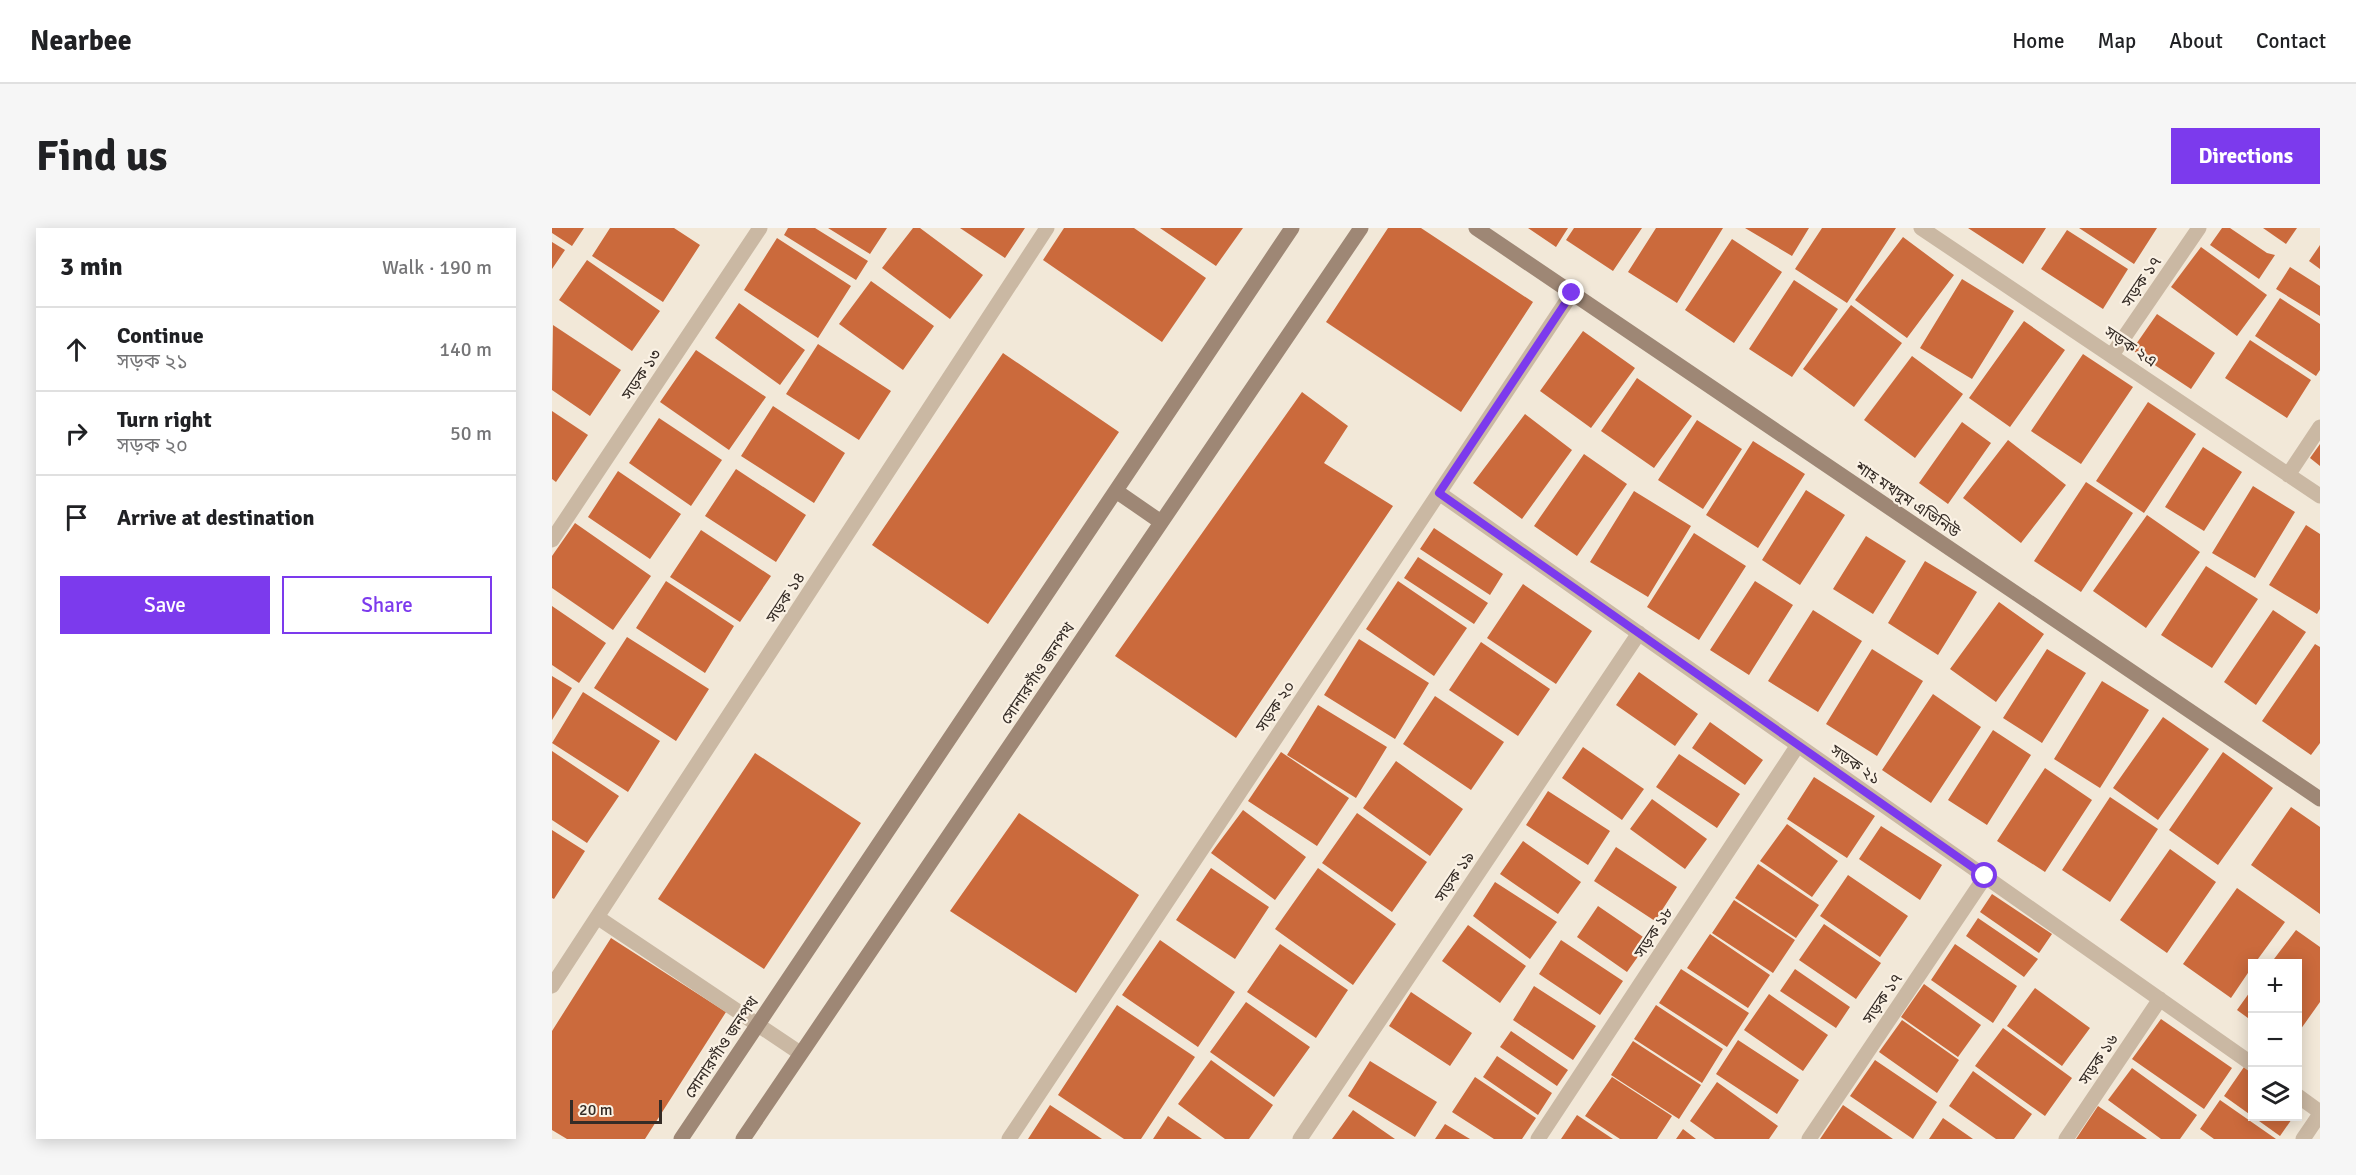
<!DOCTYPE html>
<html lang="en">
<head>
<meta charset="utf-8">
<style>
  body { margin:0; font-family:Signika,"Noto Sans Bengali",sans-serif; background:#f6f6f6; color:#202124 }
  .controls { position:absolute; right:18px; bottom:18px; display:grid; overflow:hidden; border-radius:0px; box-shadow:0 3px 15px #0003 }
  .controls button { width:54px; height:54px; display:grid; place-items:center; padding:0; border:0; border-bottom:2px solid #e0e0e0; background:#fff; color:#202124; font:30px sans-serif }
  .scale { position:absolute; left:18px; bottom:15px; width:92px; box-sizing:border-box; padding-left:6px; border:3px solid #352c26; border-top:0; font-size:16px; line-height:21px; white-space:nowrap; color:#352c26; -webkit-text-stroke:4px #faf1e4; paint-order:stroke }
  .stop { position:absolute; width:18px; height:18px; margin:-14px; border:4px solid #7c3aed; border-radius:50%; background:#fff }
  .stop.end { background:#7c3aed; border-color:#fff; box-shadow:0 2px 6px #0008 }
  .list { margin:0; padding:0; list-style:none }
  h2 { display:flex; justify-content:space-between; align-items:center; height:78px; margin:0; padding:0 24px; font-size:26px }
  h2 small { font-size:20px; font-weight:400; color:#757577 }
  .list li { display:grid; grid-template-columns:39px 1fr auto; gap:18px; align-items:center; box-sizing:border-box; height:84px; padding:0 24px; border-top:2px solid #e0e0e0 }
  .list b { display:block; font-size:22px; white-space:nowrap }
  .list p { margin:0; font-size:20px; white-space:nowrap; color:#757577 }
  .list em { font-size:20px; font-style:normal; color:#757577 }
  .actions { display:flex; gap:12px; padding:18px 24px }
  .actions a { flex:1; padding:14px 0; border:2px solid #7c3aed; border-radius:0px; text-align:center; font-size:21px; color:#7c3aed }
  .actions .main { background:#7c3aed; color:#fff }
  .icon { flex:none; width:33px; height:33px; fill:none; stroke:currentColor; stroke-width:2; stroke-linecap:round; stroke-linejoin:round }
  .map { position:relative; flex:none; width:1768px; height:911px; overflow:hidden; border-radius:0px }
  header { display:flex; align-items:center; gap:36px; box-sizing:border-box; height:84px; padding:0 30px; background:#fff; border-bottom:2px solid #e0e0e0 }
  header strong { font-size:28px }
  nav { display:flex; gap:33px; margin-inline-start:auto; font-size:21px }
  .intro { display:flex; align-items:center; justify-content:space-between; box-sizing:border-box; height:144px; padding:0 36px }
  h1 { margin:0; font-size:42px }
  .button { padding:15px 27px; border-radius:0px; background:#7c3aed; color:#fff; font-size:21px; font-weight:700 }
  main { display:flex; gap:36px; padding:0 36px }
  aside { flex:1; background:#fff; border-radius:0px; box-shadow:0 3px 15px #0003 }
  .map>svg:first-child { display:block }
</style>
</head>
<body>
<header>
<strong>Nearbee</strong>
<nav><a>Home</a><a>Map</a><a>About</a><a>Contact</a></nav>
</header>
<div class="intro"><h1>Find us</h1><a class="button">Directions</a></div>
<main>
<aside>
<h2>3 min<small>Walk · 190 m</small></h2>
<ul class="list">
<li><svg class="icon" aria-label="ahead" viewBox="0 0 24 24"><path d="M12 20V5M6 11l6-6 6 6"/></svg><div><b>Continue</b><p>সড়ক ২১</p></div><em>140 m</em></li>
<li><svg class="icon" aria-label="right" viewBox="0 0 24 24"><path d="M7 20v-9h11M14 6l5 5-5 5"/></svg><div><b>Turn right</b><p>সড়ক ২০</p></div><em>50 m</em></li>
<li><svg class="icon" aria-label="arrive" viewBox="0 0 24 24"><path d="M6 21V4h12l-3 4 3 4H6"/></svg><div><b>Arrive at destination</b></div></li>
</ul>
<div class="actions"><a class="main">Save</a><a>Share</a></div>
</aside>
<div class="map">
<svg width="1768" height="911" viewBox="0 0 1768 911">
  <rect width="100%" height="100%" fill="#f2e8d8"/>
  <path fill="#cb6a3c" d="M0,0h32l-12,18 -20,-13z
    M58,0h64l26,17 -37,57 -71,-46z
    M236,0h27l53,33 -12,19 -72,-45z
    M276,0h59l-17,26z
    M361,0h7l63,47 -33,44 -68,-51z
    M408,0h65l-20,30z
    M512,0h70l72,50 -44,64 -119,-82z
    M608,0h83l-27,38z
    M836,0h33l112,74 -72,110 -135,-90z
    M976,0h40l-12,19z
    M1022,0h68l-29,43 -47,-31z
    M1104,0h67l-46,75 -49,-31z
    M1193,0h64l-17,28z
    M1270,0h74l-49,75 -52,-34z
    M1416,0h78l-23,36z
    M1527,0h78l-23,36z
    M1670,0h8l37,25 8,2 -16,24 -49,-34z
    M1711,0h34l-11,16z
    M1515,2l61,39 -25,40 -62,-40z
    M1351,9l51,38 -47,63 -52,-38z
    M225,10l74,48 -33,52 -74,-48z
    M1180,11l50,33 -48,71 -49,-33z
    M0,14l13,8 -13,19z
    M1768,17v24l-11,-8z
    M1649,19l66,48 -30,41 -66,-49z
    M35,32l73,51 -28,40 -73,-51z
    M1738,39l30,19v30l-44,-27z
    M1410,51l52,32 -42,68 -52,-31z
    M1242,52l44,29 -46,68 -43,-28z
    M319,53l63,45 -31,44 -64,-46z
    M1728,70l40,26v46l-4,6 -61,-40z
    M187,75l66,47 -25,35 -65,-47z
    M1299,77l51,38 -48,64 -51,-38z
    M1605,86l58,39 -24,36 -59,-39z
    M1472,93l41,29 -55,77 -41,-29z
    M1,97l68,45 -31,46 -38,-26z
    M1031,103l52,37 -44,60 -51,-37z
    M1698,112l61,40 -24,38 -62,-40z
    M266,116l73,47 -32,49 -73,-46z
    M144,122l70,47 -37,53 -69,-48z
    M451,125l116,79 -131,192 -116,-79z
    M1531,126l50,33 -52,77 -50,-33z
    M1360,128l51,38 -48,64 -51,-38z
    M1085,150l55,38 -38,52 -53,-37z
    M750,164l46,34 -24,37 69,43 -157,232 -121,-82z
    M1596,174l48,32 -52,79 -48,-32z
    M221,178l72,47 -31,50 -73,-47z
    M0,183l36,24 -32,47 -4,-3z
    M973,186l47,36 -50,69 -49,-36z
    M107,190l63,42 -31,46 -62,-43z
    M1145,192l45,29 -39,60 -45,-29z
    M1410,194l29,21 -43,61 -29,-21z
    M1456,212l58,45 -45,58 -58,-45z
    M1201,213l52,33 -47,74 -52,-33z
    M1768,216v22l-10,-8z
    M1651,219l39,25 -38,59 -39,-24z
    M1032,226l43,30 -50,72 -43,-30z
    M184,241l70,46 -30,47 -71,-46z
    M66,243l63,43 -31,45 -62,-42z
    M1534,254l47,31 -52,79 -47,-31z
    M1701,258l42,26 -40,66 -43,-25z
    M1254,262l39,25 -45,70 -38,-25z
    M1082,263l57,35 -43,71 -58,-35z
    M1595,287l53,37 -54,76 -53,-37z
    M23,295l76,53 -38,54 -61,-42v-32z
    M1754,297l14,9v75l-3,5 -48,-29z
    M882,300l69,46 -13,21 -70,-46z
    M149,302l70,46 -31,46 -70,-45z
    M1142,305l52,33 -47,74 -52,-33z
    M1314,308l40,25 -33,53 -40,-25z
    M866,329l70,46 -14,21 -70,-46z
    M1373,333l52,31 -39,63 -50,-32z
    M1654,338l52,33 -46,69 -51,-33z
    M114,353l68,45 -29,47 -69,-45z
    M846,353l69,47 -33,48 -68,-47z
    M1203,353l38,24 -44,70 -39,-25z
    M971,356l69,47 -36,53 -69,-46z
    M1447,374l45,32 -48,68 -46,-33z
    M0,378l54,37 -27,40 -27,-18z
    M1261,382l49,31 -44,71 -50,-31z
    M1721,382l33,22 -50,73 -32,-23z
    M75,409l82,52 -33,52 -82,-53z
    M807,411l70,44 -34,56 -71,-44z
    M929,414l69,47 -32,47 -69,-46z
    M1763,416l5,3v96l-9,12 -49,-34z
    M1320,421l51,32 -46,75 -51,-32z
    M1495,421l39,24 -44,70 -39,-25z
    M1087,444l59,42 -23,32 -59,-41z
    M0,448l20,12 -20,32z
    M1550,453l47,29 -49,78 -46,-29z
    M31,464l77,49 -32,51 -76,-49z
    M1381,466l48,33 -50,76 -49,-33z
    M883,468l69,46 -33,48 -68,-46z
    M766,477l69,42 -31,51 -69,-43z
    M1611,489l46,32 -51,71 -45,-32z
    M1158,494l53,38 -18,25 -53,-37z
    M1441,502l38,25 -44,70 -39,-25z
    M1031,519l61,42 -22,31 -60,-42z
    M0,523l67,45 -32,47 -35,-23z
    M729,524l68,46 -32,48 -69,-45z
    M1671,524l50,36 -55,77 -49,-35z
    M203,525l106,70 -97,146 -106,-70z
    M1127,526l61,40 -23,34 -61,-41z
    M844,533l67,48 -33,47 -67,-48z
    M1493,540l47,32 -47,72 -48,-31z
    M1262,549l61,39 -28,42 -60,-39z
    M996,563l62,40 -22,34 -62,-40z
    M1558,569l48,32 -48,73 -48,-32z
    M1100,571l55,40 -22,30 -55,-40z
    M1739,579l29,20v87l-69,-49z
    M691,582l63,47 -31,43 -64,-47z
    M467,585l120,82 -63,98 -126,-82z
    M805,585l70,49 -35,50 -70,-49z
    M1235,596l51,37 -26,36 -52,-36z
    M1329,598l61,39 -22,35 -61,-41z
    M0,602l33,21 -31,48 -2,-1z
    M971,613l58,41 -23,32 -58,-40z
    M1064,619l61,40 -22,34 -61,-40z
    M1618,621l46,33 -49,71 -47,-33z
    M1206,636l61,41 -23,33 -61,-40z
    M659,640l58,39 -34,52 -59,-39z
    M766,640l78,56 -43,61 -78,-56z
    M1296,647l60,41 -28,41 -60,-41z
    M943,654l62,40 -27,37 -57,-43z
    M1685,660l48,34 -30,41 -3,1v3l-21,31 -48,-34z
    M1440,666l60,40 -13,19 -59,-41z
    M1182,672l61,40 -22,33 -61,-40z
    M1046,678l51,35 -22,31 -50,-35z
    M1426,690l60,41 -14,18 -58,-41z
    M1272,696l57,39 -25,36 -57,-39z
    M916,697l58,41 -26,37 -58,-42z
    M1744,702l24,17v55l-22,31v-70h-27z
    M1158,706l60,41 -22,33 -61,-40z
    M59,710l115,74 -81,127h-78l-15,-9v-99z
    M608,712l75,52 -37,55 -76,-52z
    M1009,712l62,41 -23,34 -61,-41z
    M728,716l68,46 -32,48 -69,-46z
    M1403,716l62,42 -24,37 -62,-43z
    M1129,741l68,44 -22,34 -68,-44z
    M1243,741l55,38 -14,21 -56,-37z
    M1372,756l57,41 -23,32 -57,-40z
    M982,758l62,40 -23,34 -60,-40z
    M1483,760l55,40 -28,38 -55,-40z
    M1700,761v32l-15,-11z
    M859,764l61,41 -22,33 -61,-40z
    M1217,766l59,41 -25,36 -59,-41z
    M694,774l64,45 -36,50 -64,-45z
    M565,777l78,52 -54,82h-17l-66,-44z
    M1104,777l67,44 -21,34 -68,-44z
    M1609,791l71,49 -28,41 -72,-50z
    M1350,792l57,40 -22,33 -58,-41z
    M1451,800l69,50 -27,38 -70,-50z
    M959,803l57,39 -11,16 -57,-39z
    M1186,812l61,40 -22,34 -61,-40z
    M1081,813l68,44 -22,34 -68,-44z
    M945,828l55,37 -14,22 -55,-38z
    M659,832l62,45 -24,34h-24l-47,-35z
    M1323,832l62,42 -24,37 -63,-43z
    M818,833l67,41 -22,35 -67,-41z
    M1692,839l8,6v43h42l-14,20 -56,-40z
    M1580,840l65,47 -17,24h-19l-53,-39z
    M1421,843l59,43 -18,25h-18l-47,-33z
    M923,849l61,41 -14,21h-28l-42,-27z
    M1060,849l60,39 -15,23h-37l-35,-23z
    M1165,854l61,44 -9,13h-54l-25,-18z
    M1668,872l56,39h-62l-14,-10z
    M498,877l52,34h-74z
    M1291,877l31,21 19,13h-73z
    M1546,878l49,33h-71z
    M801,882l42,29h-63z
    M1025,887l36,24h-52z
    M616,888l34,23h-49z
    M1391,890l30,21h-44z
    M893,896l25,15h-35z
    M1131,901l13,10h-20z"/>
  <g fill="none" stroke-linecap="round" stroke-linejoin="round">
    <path stroke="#cab8a3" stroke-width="15" d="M1369,0l399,268
      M1560,127l87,-127
      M1736,247l32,-48
      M887,265l813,571
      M0,312l208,-312
      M45,689l203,136
      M0,758l495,-758
      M1746,868l22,16
      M457,911l563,-846
      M748,911l339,-506
      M986,911l260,-394
      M1257,911l176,-262
      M1514,911l94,-140
      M1751,911l17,-25"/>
    <path stroke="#9e8775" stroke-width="15" d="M924,0l844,571
      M564,263l45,31
      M129,911l611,-911
      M191,911l618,-911"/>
  </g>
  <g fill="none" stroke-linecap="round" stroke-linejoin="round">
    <path stroke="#7c3aed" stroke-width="8" d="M1020,65l-133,200 546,383"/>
  </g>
  <g text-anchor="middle" stroke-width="4.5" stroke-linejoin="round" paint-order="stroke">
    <g font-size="16" fill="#352c26" stroke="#faf1e4">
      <text transform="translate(1589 53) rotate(-56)" y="6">সড়ক ১৭</text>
      <text transform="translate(1579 118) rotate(34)" y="6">সড়ক ২এ</text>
      <text transform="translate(89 146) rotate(-56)" y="6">সড়ক ১৩</text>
      <text transform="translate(1356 271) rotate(34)" y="6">শাহ মখদুম এভিনিউ</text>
      <text transform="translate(233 369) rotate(-57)" y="6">সড়ক ১৪</text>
      <text transform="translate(485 445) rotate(-56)" y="6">সোনারগাঁও জনপথ</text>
      <text transform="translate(723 478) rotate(-56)" y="6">সড়ক ২০</text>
      <text transform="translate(1304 536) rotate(35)" y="6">সড়ক ২১</text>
      <text transform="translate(902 648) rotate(-56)" y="6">সড়ক ১৯</text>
      <text transform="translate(1101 704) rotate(-57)" y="6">সড়ক ১৮</text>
      <text transform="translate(1330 770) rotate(-56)" y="6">সড়ক ১৭</text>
      <text transform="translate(169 819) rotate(-56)" y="6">সোনারগাঁও জনপথ</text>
      <text transform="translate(1546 831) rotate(-56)" y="6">সড়ক ১৬</text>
    </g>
  </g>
</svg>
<div class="controls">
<button>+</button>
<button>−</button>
<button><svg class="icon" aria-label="layers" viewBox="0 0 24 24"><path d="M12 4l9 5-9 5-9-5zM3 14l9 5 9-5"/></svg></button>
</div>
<div class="scale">20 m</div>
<div class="stop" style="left:1433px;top:648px"></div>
<div class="stop end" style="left:1020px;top:65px"></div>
</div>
</main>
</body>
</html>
